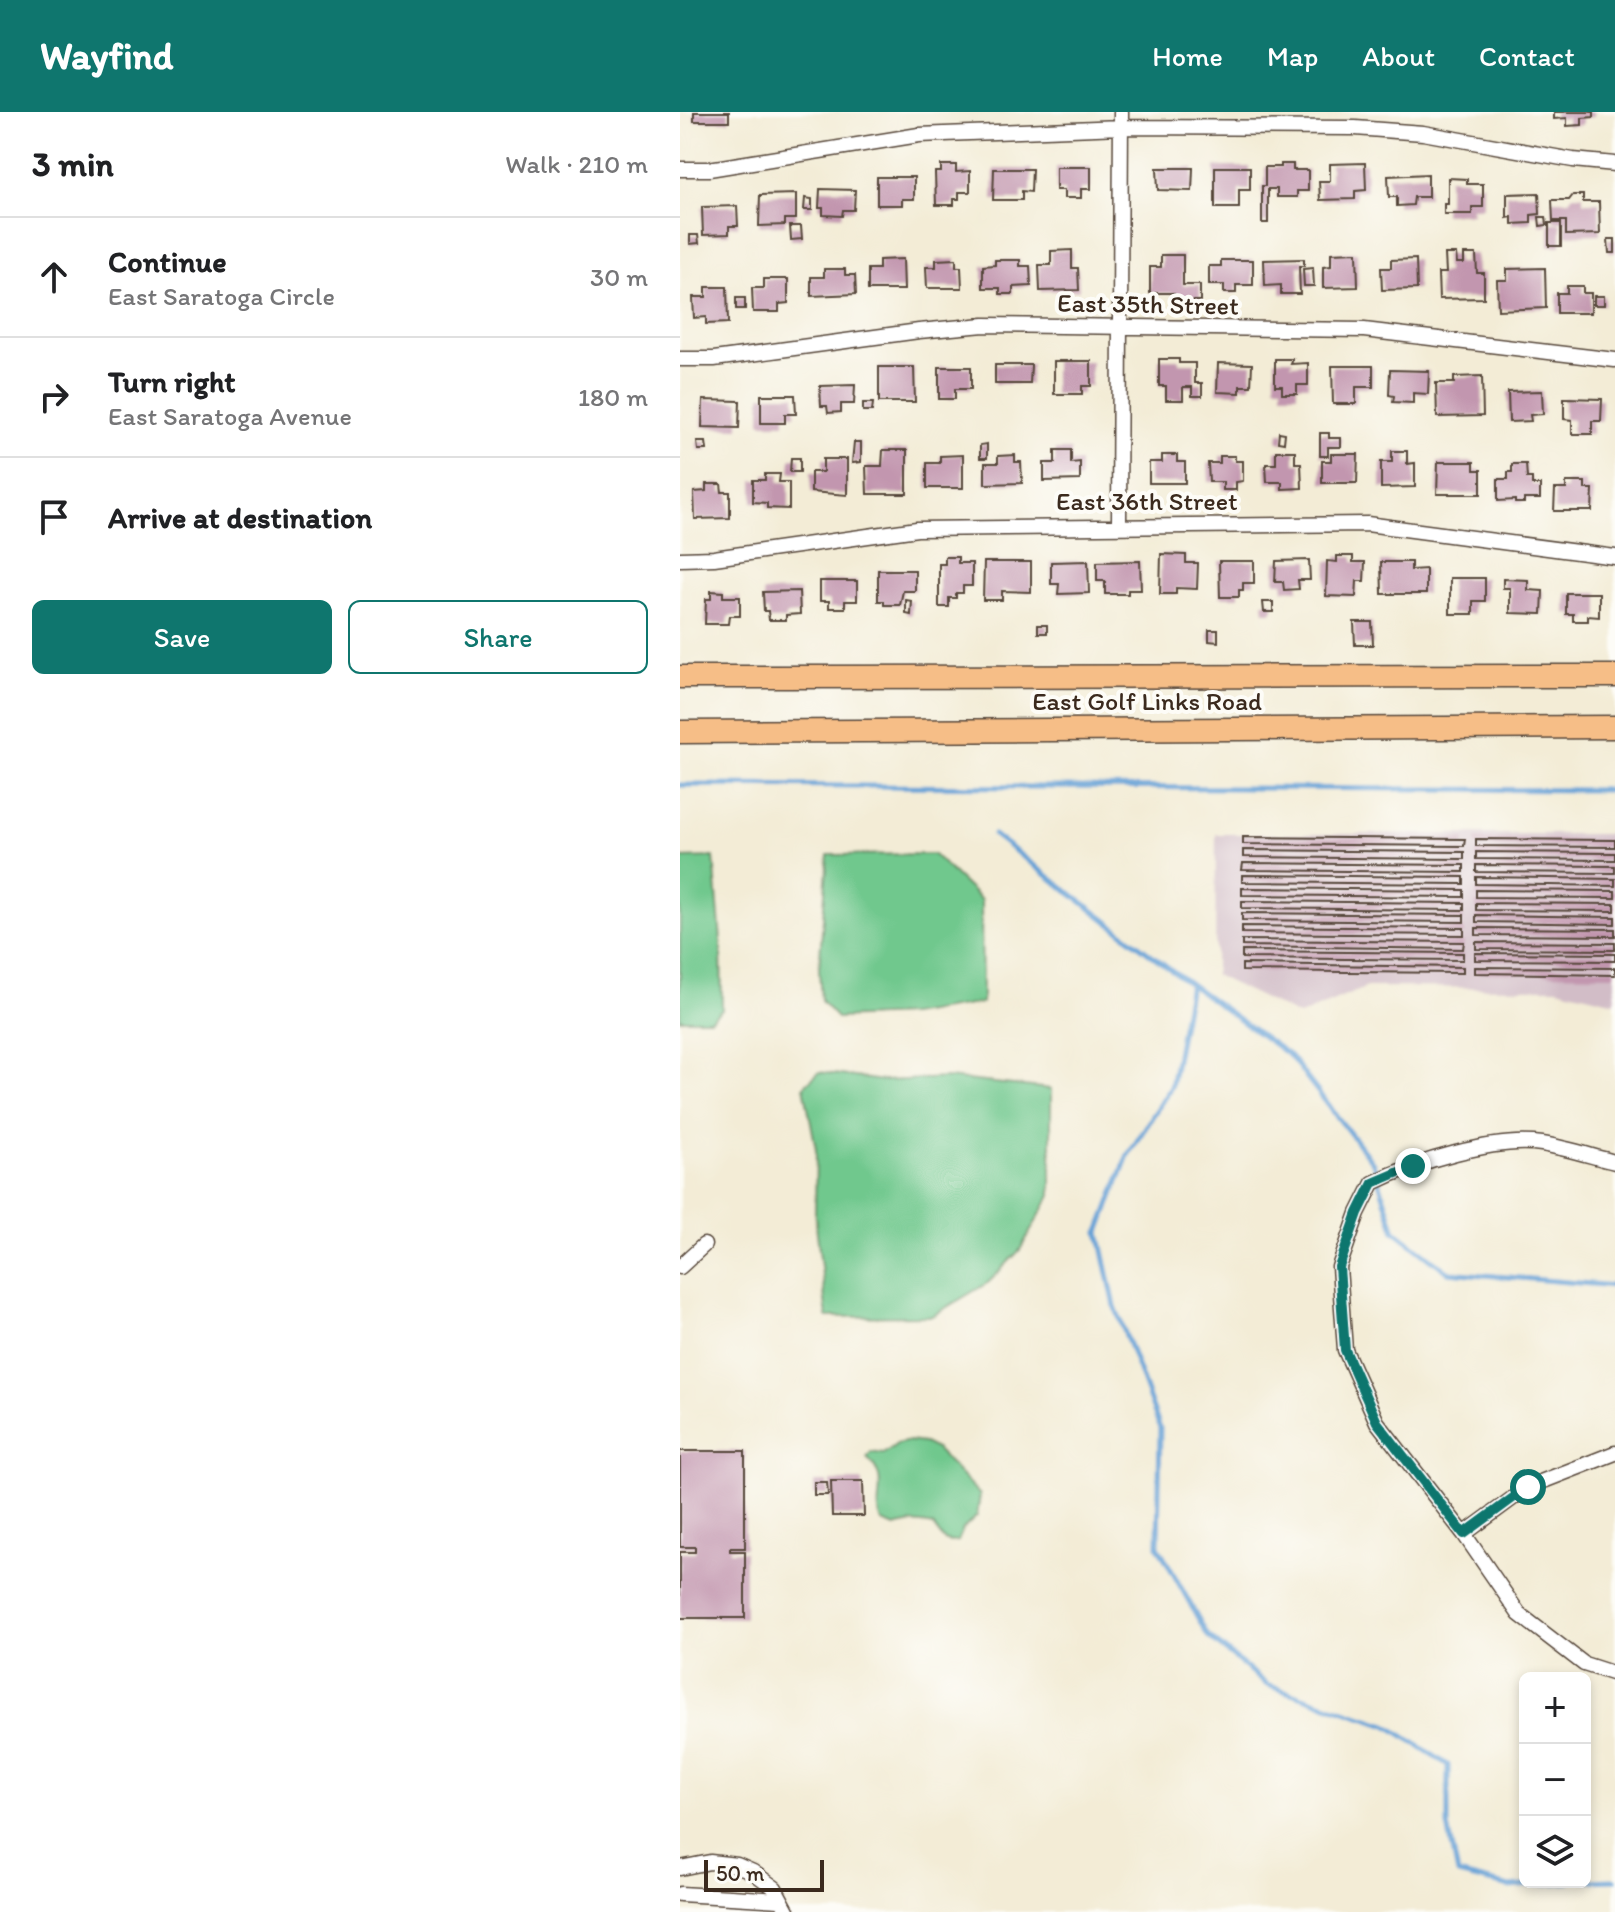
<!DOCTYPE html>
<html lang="en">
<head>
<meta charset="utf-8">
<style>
  body { margin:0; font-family:Itim,sans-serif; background:#f2f2f2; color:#202124 }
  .controls { position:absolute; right:24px; bottom:24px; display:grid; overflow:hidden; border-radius:12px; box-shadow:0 4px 12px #0003 }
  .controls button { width:72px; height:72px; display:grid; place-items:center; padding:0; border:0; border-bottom:2px solid #e0e0e0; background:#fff; color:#202124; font:40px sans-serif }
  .scale { position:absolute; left:24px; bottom:20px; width:120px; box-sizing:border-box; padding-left:8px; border:4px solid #3b2a1e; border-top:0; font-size:22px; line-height:28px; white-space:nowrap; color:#3b2a1e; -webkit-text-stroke:6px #fdfcf7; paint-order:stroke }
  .stop { position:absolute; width:24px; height:24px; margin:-18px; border:6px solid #0f766e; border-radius:50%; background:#fff }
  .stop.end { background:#0f766e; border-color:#fff; box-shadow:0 2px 8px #0008 }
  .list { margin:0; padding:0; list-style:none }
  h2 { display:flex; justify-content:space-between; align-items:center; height:104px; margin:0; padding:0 32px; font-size:34px }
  h2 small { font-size:26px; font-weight:400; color:#757577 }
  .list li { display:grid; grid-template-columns:52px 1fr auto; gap:24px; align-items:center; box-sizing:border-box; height:120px; padding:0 32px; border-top:2px solid #e0e0e0 }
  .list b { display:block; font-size:30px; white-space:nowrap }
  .list p { margin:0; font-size:26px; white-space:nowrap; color:#757577 }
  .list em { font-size:26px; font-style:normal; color:#757577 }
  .actions { display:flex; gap:16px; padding:24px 32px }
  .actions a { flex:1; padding:18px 0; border:2px solid #0f766e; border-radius:12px; text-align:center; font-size:28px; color:#0f766e }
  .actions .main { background:#0f766e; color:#fff }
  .icon { flex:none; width:44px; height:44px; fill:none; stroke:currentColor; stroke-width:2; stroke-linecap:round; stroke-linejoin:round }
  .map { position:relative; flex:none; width:935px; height:1800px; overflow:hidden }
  header { display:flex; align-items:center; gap:48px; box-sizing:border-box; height:112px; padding:0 40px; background:#0f766e; color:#fff }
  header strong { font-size:38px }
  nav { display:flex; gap:44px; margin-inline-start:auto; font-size:28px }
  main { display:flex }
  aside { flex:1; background:#fff }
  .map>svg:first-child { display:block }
</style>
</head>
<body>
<header>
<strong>Wayfind</strong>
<nav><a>Home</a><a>Map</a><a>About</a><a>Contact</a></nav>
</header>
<main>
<aside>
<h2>3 min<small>Walk · 210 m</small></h2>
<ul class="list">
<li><svg class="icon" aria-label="ahead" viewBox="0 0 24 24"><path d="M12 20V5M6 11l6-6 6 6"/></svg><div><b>Continue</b><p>East Saratoga Circle</p></div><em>30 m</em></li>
<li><svg class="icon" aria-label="right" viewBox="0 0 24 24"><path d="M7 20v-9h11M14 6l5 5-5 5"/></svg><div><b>Turn right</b><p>East Saratoga Avenue</p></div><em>180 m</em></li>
<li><svg class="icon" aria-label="arrive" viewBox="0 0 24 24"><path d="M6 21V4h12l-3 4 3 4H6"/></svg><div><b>Arrive at destination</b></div></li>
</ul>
<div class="actions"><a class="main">Save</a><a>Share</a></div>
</aside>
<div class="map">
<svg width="935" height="1800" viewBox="0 0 935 1800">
  <rect width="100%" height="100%" fill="#fdfcf7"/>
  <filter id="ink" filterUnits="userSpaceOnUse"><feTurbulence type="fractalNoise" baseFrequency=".0125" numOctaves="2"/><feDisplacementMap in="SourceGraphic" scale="16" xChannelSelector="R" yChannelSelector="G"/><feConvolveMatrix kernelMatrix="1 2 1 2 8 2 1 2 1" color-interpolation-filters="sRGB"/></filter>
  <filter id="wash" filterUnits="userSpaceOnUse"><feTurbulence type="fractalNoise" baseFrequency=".006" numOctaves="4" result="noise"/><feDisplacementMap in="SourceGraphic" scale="32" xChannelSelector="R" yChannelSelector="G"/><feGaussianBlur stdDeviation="1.8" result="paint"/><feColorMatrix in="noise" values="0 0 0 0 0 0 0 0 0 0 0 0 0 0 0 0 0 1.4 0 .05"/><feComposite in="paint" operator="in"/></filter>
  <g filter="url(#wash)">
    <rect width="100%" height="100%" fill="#f3ecd6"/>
    <path fill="#d2bdc7" d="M536,722h399v168l-58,-14 -190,-1 -68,29 -84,-41z"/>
    <path fill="#70c88d" stroke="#567956" stroke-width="2" d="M253,742l48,46 1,103 -72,12 -73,3 -16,-17 -2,-32 9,-114z
      M34,745l7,84 1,68 -12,10h-30v-161z
      M139,960l64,9 64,-3 104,11v106l-31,55 -31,32 -57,34 -105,1 -12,-101 1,-67 -12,-63z
      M229,1329l15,2 12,6 44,46 -3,21 -14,13 -5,12c-16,3 -16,-4 -25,-15 -15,-4 -24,-3 -38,1l-13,-5c-11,-24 10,-41 -15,-64l4,-6 12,2 14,-10z"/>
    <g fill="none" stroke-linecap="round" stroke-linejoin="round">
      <path stroke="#66a1d6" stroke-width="5" d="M0,673l935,5
        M314,723l196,149 -19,103 -43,68 -29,77 16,74 45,122 -2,118 50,90 59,49 120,40 61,40v61l10,48 52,13 59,-5
        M510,872l100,72 83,107 22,68 53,41 167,14
        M905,1769l30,-1"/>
    </g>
    <g id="blocks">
      <path fill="#c296af" d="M14,0h35v9h-35z
        M874,0h40v5l-12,1v7l-15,1v-8l-13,1z
        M685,51l1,27 -11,1v8l-35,1 -1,-19h11v-17z
        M601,52h12v6h15v21h-11v6h-20v-8h-9v34h-6v-37h3v-19h16z
        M261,53h15v7l14,-1v21h-11v7h-5v6h-18l-1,-33h6z
        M376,55h35v22h-10v9h-17v-8h-8z
        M535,55h35v23h-11v18h-24z
        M477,56h36l-1,23 -34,-1z
        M314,57h38l-1,23 -9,-1v9h-29z
        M748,62v23h-14l-1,8 -16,1v-9h-8l-1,-21z
        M197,65h37v22h-12v6h-25z
        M768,66l19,1v5h16v23h-11v7h-28v-10h4z
        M140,77l35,1 -1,20h-11l-1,6 -19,-1v-7h-4z
        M859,81l1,21 -9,1v8l-19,1v-7l-5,1v-24z
        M116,82v25h-11v6l-26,1 1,-31z
        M893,83h10v7h16l1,32 -34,1v-14h-13l-1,-21h17z
        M125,86l7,1v11h-8z
        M57,94l1,20h-9v8l-26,1 -1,-28z
        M859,105h7l1,8 -7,1z
        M869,111h12v23h-12z
        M110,114h11l1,13 -11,1z
        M10,123h8l1,8 -9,1z
        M928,127h7v14h-6z
        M392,138v18h6l1,22 -39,1 -1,-26h12v-14z
        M677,140l1,35 -35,1v-21l8,-1v-13z
        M765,142h11l1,9h7v-9h12l1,19h7v25l-45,1 -1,-26h8z
        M481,143h22v30h17v16h-26v-8h-24v-26h11z
        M223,147l1,31h-36v-21h11v-9z
        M276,147v8h5l1,21h-35l-1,-21h10v-7z
        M624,147v7h-5l1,28h-19v-9l-16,1 -1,-26z
        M736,147l1,30 -35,1 -1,-22h10v-8z
        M315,148h25v6h10l1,20 -18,1v7h-13v-6h-17v-22l12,-1z
        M541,148h32v25h-17v8h-12v-8h-15v-19h12z
        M633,156l1,18h-10l-1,-17z
        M865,156l1,40 -48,2 -1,-30h10v-11z
        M144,157h21v6h10l1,19 -45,2v-19h13z
        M84,167h24v24l-9,1v8h-26l-1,-24h12z
        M887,174h16v7h8v20h-34v-20h10z
        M26,175h21l1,36 -22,1v-7l-12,1 -1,-21h13z
        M914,184h10v9h-10z
        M56,186h9v11h-9z
        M479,247h20v4h16v20h7v13h-10v-9h-9v13h-17v-14h-7z
        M595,247h18l-2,5 17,-1v22h-11v9h-15v-8h-7z
        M374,249h37v25h-9v8h-28z
        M538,251l34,1 -1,22h-11v7l-23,-1z
        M315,253h36l-1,19h-35z
        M652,254h41v21h-17v17h-23z
        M199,255h35l1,35h-36z
        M259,255h32v22h-16v10h-16z
        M710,258l39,1 -1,23 -15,-1v10l-20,-1 1,-6 -5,-1z
        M802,264l1,40 -46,1 -1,-34h18v-6z
        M175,273l-1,19h-13v8l-13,1 -1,-7h-6l-1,-20z
        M862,279l1,23 -13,1 1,6 -22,1 -1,-30z
        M81,283h34l1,19h-11v9h-24z
        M884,286l38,1 -1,22h-9v13h-20v-14l-8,-1z
        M23,288l37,1 -1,27 -37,-1z
        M183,291h10l-1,8h-9z
        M599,320l6,1 -1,10 -6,-1z
        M640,321h9v5h12v9h-13v9h-8z
        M17,330h9l1,8h-9z
        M174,330h7v20l-9,1z
        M307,332v14h-7v-13z
        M203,338h24v44h-40l-1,-28h16z
        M375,338h16v13l9,-1v18l-36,1v-18h11z
        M596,339h19v12h6l1,25 -20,1v-7h-15l-1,-18h10z
        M712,339h15v13l8,-1v24l-34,1v-26h11z
        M651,342h27l-1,29h-35v-22h9z
        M283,343v33h-36v-25h13v-7z
        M335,343v7h6l1,21 -37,1v-21h13v-7z
        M482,343h15v7h8v21h-36v-21h13z
        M540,344h15v5h8v20l-7,1v8h-13v-8h-14l-1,-19h12z
        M111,346h9v14h-10z
        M143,347h24v36l-36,-3v-20h12z
        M758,350h36v8h7v24h-44z
        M832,352h14l1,14h5v7h8v14h-16v4h-9v-3l-17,1v-22h10v-7h4z
        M85,362h15l-1,8h10v27l-22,-1v-5l-14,-1v-22h12z
        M886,370h19v7h8l-1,22h-38l1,-22h11z
        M26,372h15l1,8h8v26l-35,1 -1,-27 12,-1z
        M481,442l25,1v8h12l-1,26 -21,-1v6h-16z
        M657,444h16v6h12l-1,19h-7l-1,16 -30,-1 1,-35 10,1z
        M265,445h13v6h14v23h-9v7h-7v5h-7v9h-10v-43h6z
        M629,448l1,20h-12l1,9 -15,1 -1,-8h-8l1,-21z
        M408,449l1,32 -31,1 1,-10h-8v-22z
        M460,449l1,29h-13v4h-23v-13h-8v-19z
        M539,449h35v22h-11v7h-4v7h-19z
        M304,450h47v30l-29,-1v9h-19z
        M701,450h30v8l15,-1v25h-44z
        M198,458h37v21h-12l-3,14h-16v-4h-6z
        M770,466h35v23h-12v13h-23z
        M823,467l25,1v10l15,1 -1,23 -32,-1v-25h-7z
        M140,469h37v20h-12v7h-16v-7h-9z
        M31,479l12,1v5h17v19h-11l-1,8h-23l1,-25h5z
        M119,479l1,23 -14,1v5h-17l-1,-9h-4l-1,-19z
        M886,481h33v24l-11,-1v5h-15v-7h-7z
        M226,488l6,1 -1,14 -5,-1z
        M583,490h10v10h-9z
        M674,510h18l1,23h-18z
        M358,513h9v8h-9z
        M529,518h9v12l-9,-1z
        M563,725l222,2 -1,7 -221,-2z
        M796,727l139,1v7l-139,-1z
        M563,738l221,2v7l-221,-2z
        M796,740l139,1v7l-139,-1z
        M563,751l221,2v7l-222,-2z
        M796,753l139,1v7l-139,-1z
        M562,763l222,2v7l-222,-2z
        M796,765l139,2v7l-139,-2z
        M562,776l222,2v7l-222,-2z
        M796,778l139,1v7l-139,-1z
        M562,789l222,2v7l-222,-2z
        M796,791l139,1v7l-139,-1z
        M562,801l222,2v7l-222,-2z
        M796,803l139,2v7l-139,-2z
        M562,814l222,2v7l-222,-2z
        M796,816l139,1v7l-139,-1z
        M562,828l222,2 -1,7 -221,-3z
        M796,830l139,1v7l-139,-1z
        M562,839l221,2v7l-221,-2z
        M795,841l140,1v7l-140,-1z
        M562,852l221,3v6l-221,-2z
        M795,855l140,1v7l-140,-2z
        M0,1339h65v97h-15v3h15v67h-65v-66h15v-5h-15z
        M151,1369h32l1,35h-32z
        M134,1370h13l1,13h-14z"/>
    </g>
  </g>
  <g filter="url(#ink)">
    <use href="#blocks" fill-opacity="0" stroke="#57473a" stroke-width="2"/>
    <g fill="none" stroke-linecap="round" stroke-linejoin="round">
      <defs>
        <path id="minor" d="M0,57h29l210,-34 202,-8 234,1 68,5 150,27 42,4
          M0,247h34l205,-28 65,-6 380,5 251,30
          M439,413l2,-413
          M0,447l34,-1 203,-29 450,-5 248,33
          M935,1050c-24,-6 -49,-14 -73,-18 -47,-7 -127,18 -169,39l-15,30 -19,54 6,83 32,72 87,112 55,80 65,50 31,10
          M0,1155l24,-22
          M784,1422l64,-47 87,-34
          M0,1756l30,-6 27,3 16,7 22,16 13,24
          M0,1782l100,6"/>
        <path id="primary" d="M0,565l935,-1
          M0,620l935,-5"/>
      </defs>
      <use href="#minor" stroke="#57473a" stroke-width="17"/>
      <use href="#primary" stroke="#57473a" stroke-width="25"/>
      <use href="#minor" stroke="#fff" stroke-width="14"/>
      <use href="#primary" stroke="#f6be87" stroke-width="22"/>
    </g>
  </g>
  <g fill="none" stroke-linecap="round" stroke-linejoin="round" filter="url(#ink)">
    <path stroke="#0f766e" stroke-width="10" d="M733,1054l-40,17 -15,30 -19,54 6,83 32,72 87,112 64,-47"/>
  </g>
  <g text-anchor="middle" stroke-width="8" stroke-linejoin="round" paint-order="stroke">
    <g font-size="26" fill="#3b2a1e" stroke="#fdfcf7">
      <text transform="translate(468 192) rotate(1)" y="9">East 35th Street</text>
      <text x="467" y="398">East 36th Street</text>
      <text x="467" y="598">East Golf Links Road</text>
    </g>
  </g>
</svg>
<div class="controls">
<button>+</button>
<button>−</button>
<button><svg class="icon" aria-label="layers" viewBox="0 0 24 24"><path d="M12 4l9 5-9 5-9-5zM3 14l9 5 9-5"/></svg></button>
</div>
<div class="scale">50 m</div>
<div class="stop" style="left:848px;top:1375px"></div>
<div class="stop end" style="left:733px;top:1054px"></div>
</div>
</main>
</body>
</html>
